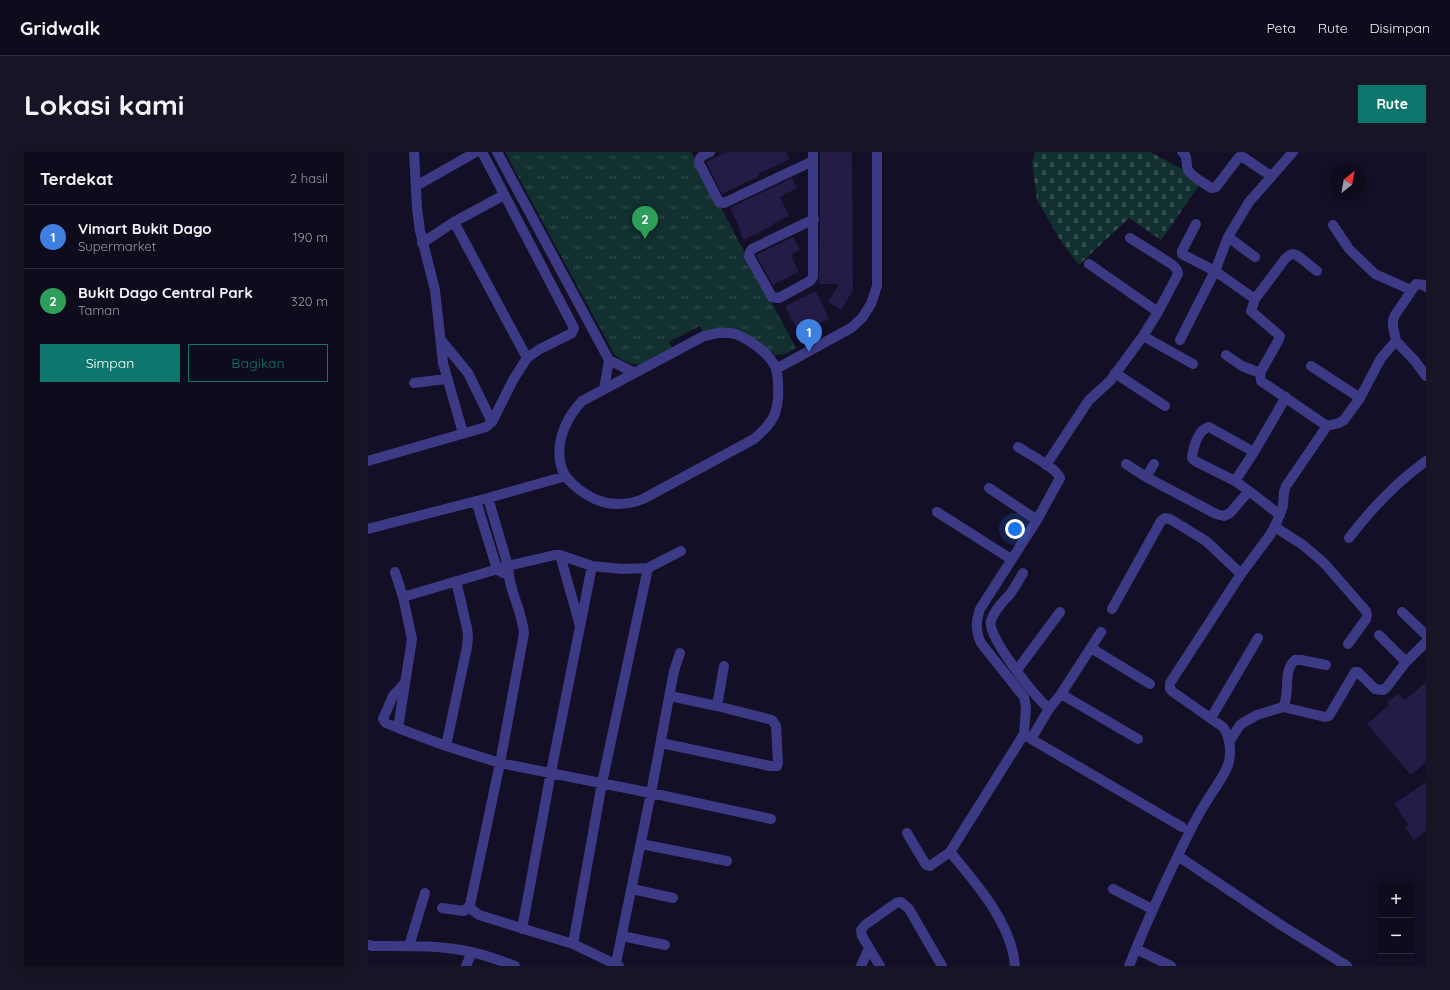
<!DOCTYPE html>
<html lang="id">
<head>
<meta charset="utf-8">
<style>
  body { margin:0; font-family:Quicksand,sans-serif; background:#171425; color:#f1f3f6 }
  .controls { position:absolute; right:12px; bottom:12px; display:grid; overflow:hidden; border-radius:0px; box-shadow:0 2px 10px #0003 }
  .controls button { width:36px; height:36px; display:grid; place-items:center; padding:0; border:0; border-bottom:1px solid #2e2b3b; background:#0e0b1c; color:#f1f3f6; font:20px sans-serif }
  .compass { position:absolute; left:962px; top:12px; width:36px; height:36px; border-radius:50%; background:#0e0b1c; box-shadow:0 2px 10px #0003; rotate:31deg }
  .you { position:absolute; left:647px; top:377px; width:14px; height:14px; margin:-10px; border:3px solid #fff; border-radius:50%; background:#1a73e8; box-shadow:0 0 0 6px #1a73e833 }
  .badge { display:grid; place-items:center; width:26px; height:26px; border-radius:50%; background:#0f766e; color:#fff; font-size:13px; font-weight:700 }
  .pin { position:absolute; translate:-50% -33px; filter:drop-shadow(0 1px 2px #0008) }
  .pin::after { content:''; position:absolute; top:21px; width:14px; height:12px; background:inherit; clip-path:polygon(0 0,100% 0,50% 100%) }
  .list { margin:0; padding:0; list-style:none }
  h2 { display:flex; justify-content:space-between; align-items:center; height:52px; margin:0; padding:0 16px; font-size:17px }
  h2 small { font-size:13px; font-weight:400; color:#9b9ba3 }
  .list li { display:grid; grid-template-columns:26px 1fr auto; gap:12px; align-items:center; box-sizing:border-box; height:64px; padding:0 16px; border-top:1px solid #2e2b3b }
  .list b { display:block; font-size:15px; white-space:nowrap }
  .list p { margin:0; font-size:13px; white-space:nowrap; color:#9b9ba3 }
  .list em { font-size:13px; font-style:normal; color:#9b9ba3 }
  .actions { display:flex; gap:8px; padding:12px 16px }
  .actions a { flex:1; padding:9px 0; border:1px solid #0f766e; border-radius:0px; text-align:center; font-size:14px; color:#0f766e }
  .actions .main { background:#0f766e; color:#fff }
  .map { position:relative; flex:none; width:1058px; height:814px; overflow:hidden; border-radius:0px }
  header { display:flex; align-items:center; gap:24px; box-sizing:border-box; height:56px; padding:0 20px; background:#0e0b1c; border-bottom:1px solid #2e2b3b }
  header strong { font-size:19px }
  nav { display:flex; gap:22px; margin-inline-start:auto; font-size:14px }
  .intro { display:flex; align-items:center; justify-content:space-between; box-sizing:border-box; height:96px; padding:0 24px }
  h1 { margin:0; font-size:28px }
  .button { padding:10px 18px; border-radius:0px; background:#0f766e; color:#fff; font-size:14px; font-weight:700 }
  main { display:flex; gap:24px; padding:0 24px }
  aside { flex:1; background:#0e0b1c; border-radius:0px; box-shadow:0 2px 10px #0003 }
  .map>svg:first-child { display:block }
</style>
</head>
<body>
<header>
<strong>Gridwalk</strong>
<nav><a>Peta</a><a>Rute</a><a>Disimpan</a></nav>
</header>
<div class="intro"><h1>Lokasi kami</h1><a class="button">Rute</a></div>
<main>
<aside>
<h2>Terdekat<small>2 hasil</small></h2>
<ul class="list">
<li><span class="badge" style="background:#3f7fe0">1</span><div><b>Vimart Bukit Dago</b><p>Supermarket</p></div><em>190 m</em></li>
<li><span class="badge" style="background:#2e9e5b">2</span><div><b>Bukit Dago Central Park</b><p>Taman</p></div><em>320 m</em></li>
</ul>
<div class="actions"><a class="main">Simpan</a><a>Bagikan</a></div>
</aside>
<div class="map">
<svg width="1058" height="814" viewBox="0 0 1058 814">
  <defs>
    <pattern id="cemetery-stones" width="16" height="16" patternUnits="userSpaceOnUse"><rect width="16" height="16" fill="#12302f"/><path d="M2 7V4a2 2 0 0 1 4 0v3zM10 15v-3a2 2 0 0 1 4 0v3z" fill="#344d4e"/></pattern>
    <pattern id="park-tufts" width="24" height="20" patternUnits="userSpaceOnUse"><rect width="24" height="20" fill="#12302f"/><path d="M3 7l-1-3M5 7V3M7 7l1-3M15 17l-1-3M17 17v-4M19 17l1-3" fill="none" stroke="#344d4e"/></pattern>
  </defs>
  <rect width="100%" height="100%" fill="#130f26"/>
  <path fill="url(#cemetery-stones)" d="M667,0h115l53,28 -42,60 -32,-22 -50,47 -17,-22 -25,-43 -5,-38z"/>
  <path fill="url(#park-tufts)" d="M137,0h186l105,196 -11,6 -10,1 -18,-13 -54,-9 -3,-7 -31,16 3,6c-8,4 -24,14 -32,16 -9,2 -20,-5 -26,-10z"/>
  <path fill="#241b47" d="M359,0h59l4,7 -32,15 1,2 -37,18 -16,-32z
    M452,0h32l1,138 -12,20 -13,-8 11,-18h-20l1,-65z
    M424,26l5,10 -17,9 9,19 -16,8 1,1 -30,15 -5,-11h1l-10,-21z
    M425,85l7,13 -9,5 8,17 -26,13 -17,-30z
    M448,139l13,28 -30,15 -14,-28z
    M1058,530v80l-15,13 -44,-51 22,-19 -2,-3 12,-9 6,7z
    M1058,630v49l-12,9 -9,-12 4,-3 -15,-21z"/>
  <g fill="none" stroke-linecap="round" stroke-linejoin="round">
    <path stroke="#3d3a85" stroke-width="10" d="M46,0l3,56 3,23 15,59 8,73 20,70
      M129,0l112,208 26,13
      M342,0c-6,3 -11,4 -11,11l20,39 5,1 89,-42
      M445,0v125l-3,4 -31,17 -7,-1 -23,-41 1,-4 2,-3 62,-30
      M814,0c7,5 3,11 6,18 4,7 16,13 23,18l5,-1 23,-30h4l28,19
      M48,34l60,-34
      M86,70l73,136
      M828,72l-14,27v3l33,17 40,28 -4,12 29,25 -2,5 -18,32 1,8 66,45
      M965,73l16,24 26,25 36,16
      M860,85l27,20
      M54,91l32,-21 50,-27
      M721,112l69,48
      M1058,135l-2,-2 -8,-1 -21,31 -2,5v6l3,15 19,20 11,15
      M887,147l30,-40c2,-2 5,-5 8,-5 5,0 19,14 24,17
      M350,181c4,0 9,0 13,0 15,3 40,21 45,36 3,10 3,31 0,41 -3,12 -13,21 -22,29l-111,60c-12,5 -23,6 -36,4 -16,-3 -42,-20 -46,-37 -6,-24 5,-48 21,-65l122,-65z
      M775,184l50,28
      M73,188l27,33 24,49
      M812,188l35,-69 13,-34 21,-35 44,-50
      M858,203l16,11 18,7
      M943,214l49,32
      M408,217l75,-41 11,-10 9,-14 6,-18v-134
      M747,221l50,33
      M46,231l32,-4
      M236,237l5,-29
      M886,300l-45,-25c-11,2 -16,21 -17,31l3,3 40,20 14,10 31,24
      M0,309l118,-34 6,-5 21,-42 14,-22 13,-9 32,-16 2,-5 -92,-176
      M758,312l20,13 70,37 8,2 6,-3 19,-22
      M678,313l43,-65 21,-19 33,-45 15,-24 20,-38 -1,-4 -4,-5 -43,-27
      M778,325l8,-13
      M867,329l19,-29 32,-55
      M621,336l48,32
      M120,346l20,68c0,23 14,44 16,67l-24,130 -30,142 1,4 8,6 94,29 46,22
      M108,349l21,68 6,4
      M569,360l74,47
      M907,375l28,18 21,18 42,48 1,4 -1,4 -18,25
      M0,377l120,-31 78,-22
      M981,386c22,-29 48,-56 77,-77
      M192,403l20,71
      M27,420l8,25 9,42 -14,89
      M655,421c-4,7 -8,14 -13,21 -7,8 -16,16 -19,27 -5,15 45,76 58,88l-18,30 -7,-5
      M35,445l105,-31 47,-11h5l32,11 30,3 26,-1 33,-17
      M744,457l49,-88 4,-3 5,1 36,22 35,33
      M1034,460l24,23
      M733,480l-40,62 77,45
      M1011,483l27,27
      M723,496l59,36
      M649,518l43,-58
      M37,531l-12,13 -10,23 3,4 12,5 48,18 54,17 151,30 120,26
      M349,554l7,-40
      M915,555c8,-14 -1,-36 12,-47h6l25,5
      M681,557l12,-15
      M843,566l47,-80
      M663,587l151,88
      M861,590l11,-17 6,-4 11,-6 26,-8 42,10 4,-1 26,-44h3l17,17 8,1 3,-2 20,-26 20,-20
      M293,591l109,23h7l1,-3 -2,-37 -4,-6 -55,-14 -47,-10
      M78,594l21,-99 1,-10 -1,-9 -11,-47
      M539,681l19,32 4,1 20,-14 74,-118 2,-27 -2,-10 -43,-54c-6,-13 -5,-22 -1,-34l57,-89 23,-42c-3,-10 -33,-25 -42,-31
      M273,692l86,17
      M582,700c26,31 62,72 65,114
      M810,704l103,69 66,41
      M264,737l41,9
      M745,737l39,20
      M74,756l22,3 6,-6
      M154,777l29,-157 41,-206
      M254,784l43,9
      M205,792l29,-161 46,-215
      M0,793l5,1c33,0 66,-1 98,6 15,3 30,9 44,14
      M41,794l16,-53
      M768,797l35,17
      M248,811l35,-170 23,-122 6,-18
      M98,814l6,-14
      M493,814l8,-18
      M512,814l-18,-30 -1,-6 4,-5 31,-22 5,-1 8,7 33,57
      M761,814c19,-48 41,-95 64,-141 5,-10 11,-20 17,-29 6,-10 14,-20 18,-31 4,-12 2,-28 -5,-38l-50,-35 -3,-3v-6l71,-109 29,-39 6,-11 7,-18 1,-14 2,-6 41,-60 12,-3 5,-3 16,-22 21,-40 15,-17"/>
  </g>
</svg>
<div class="controls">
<button>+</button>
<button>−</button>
</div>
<svg class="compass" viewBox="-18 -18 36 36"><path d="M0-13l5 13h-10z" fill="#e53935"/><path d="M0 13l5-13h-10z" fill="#9b9ba3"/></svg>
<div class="you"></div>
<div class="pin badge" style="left:441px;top:200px;background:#3f7fe0">1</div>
<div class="pin badge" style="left:277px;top:87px;background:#2e9e5b">2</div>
</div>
</main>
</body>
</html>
